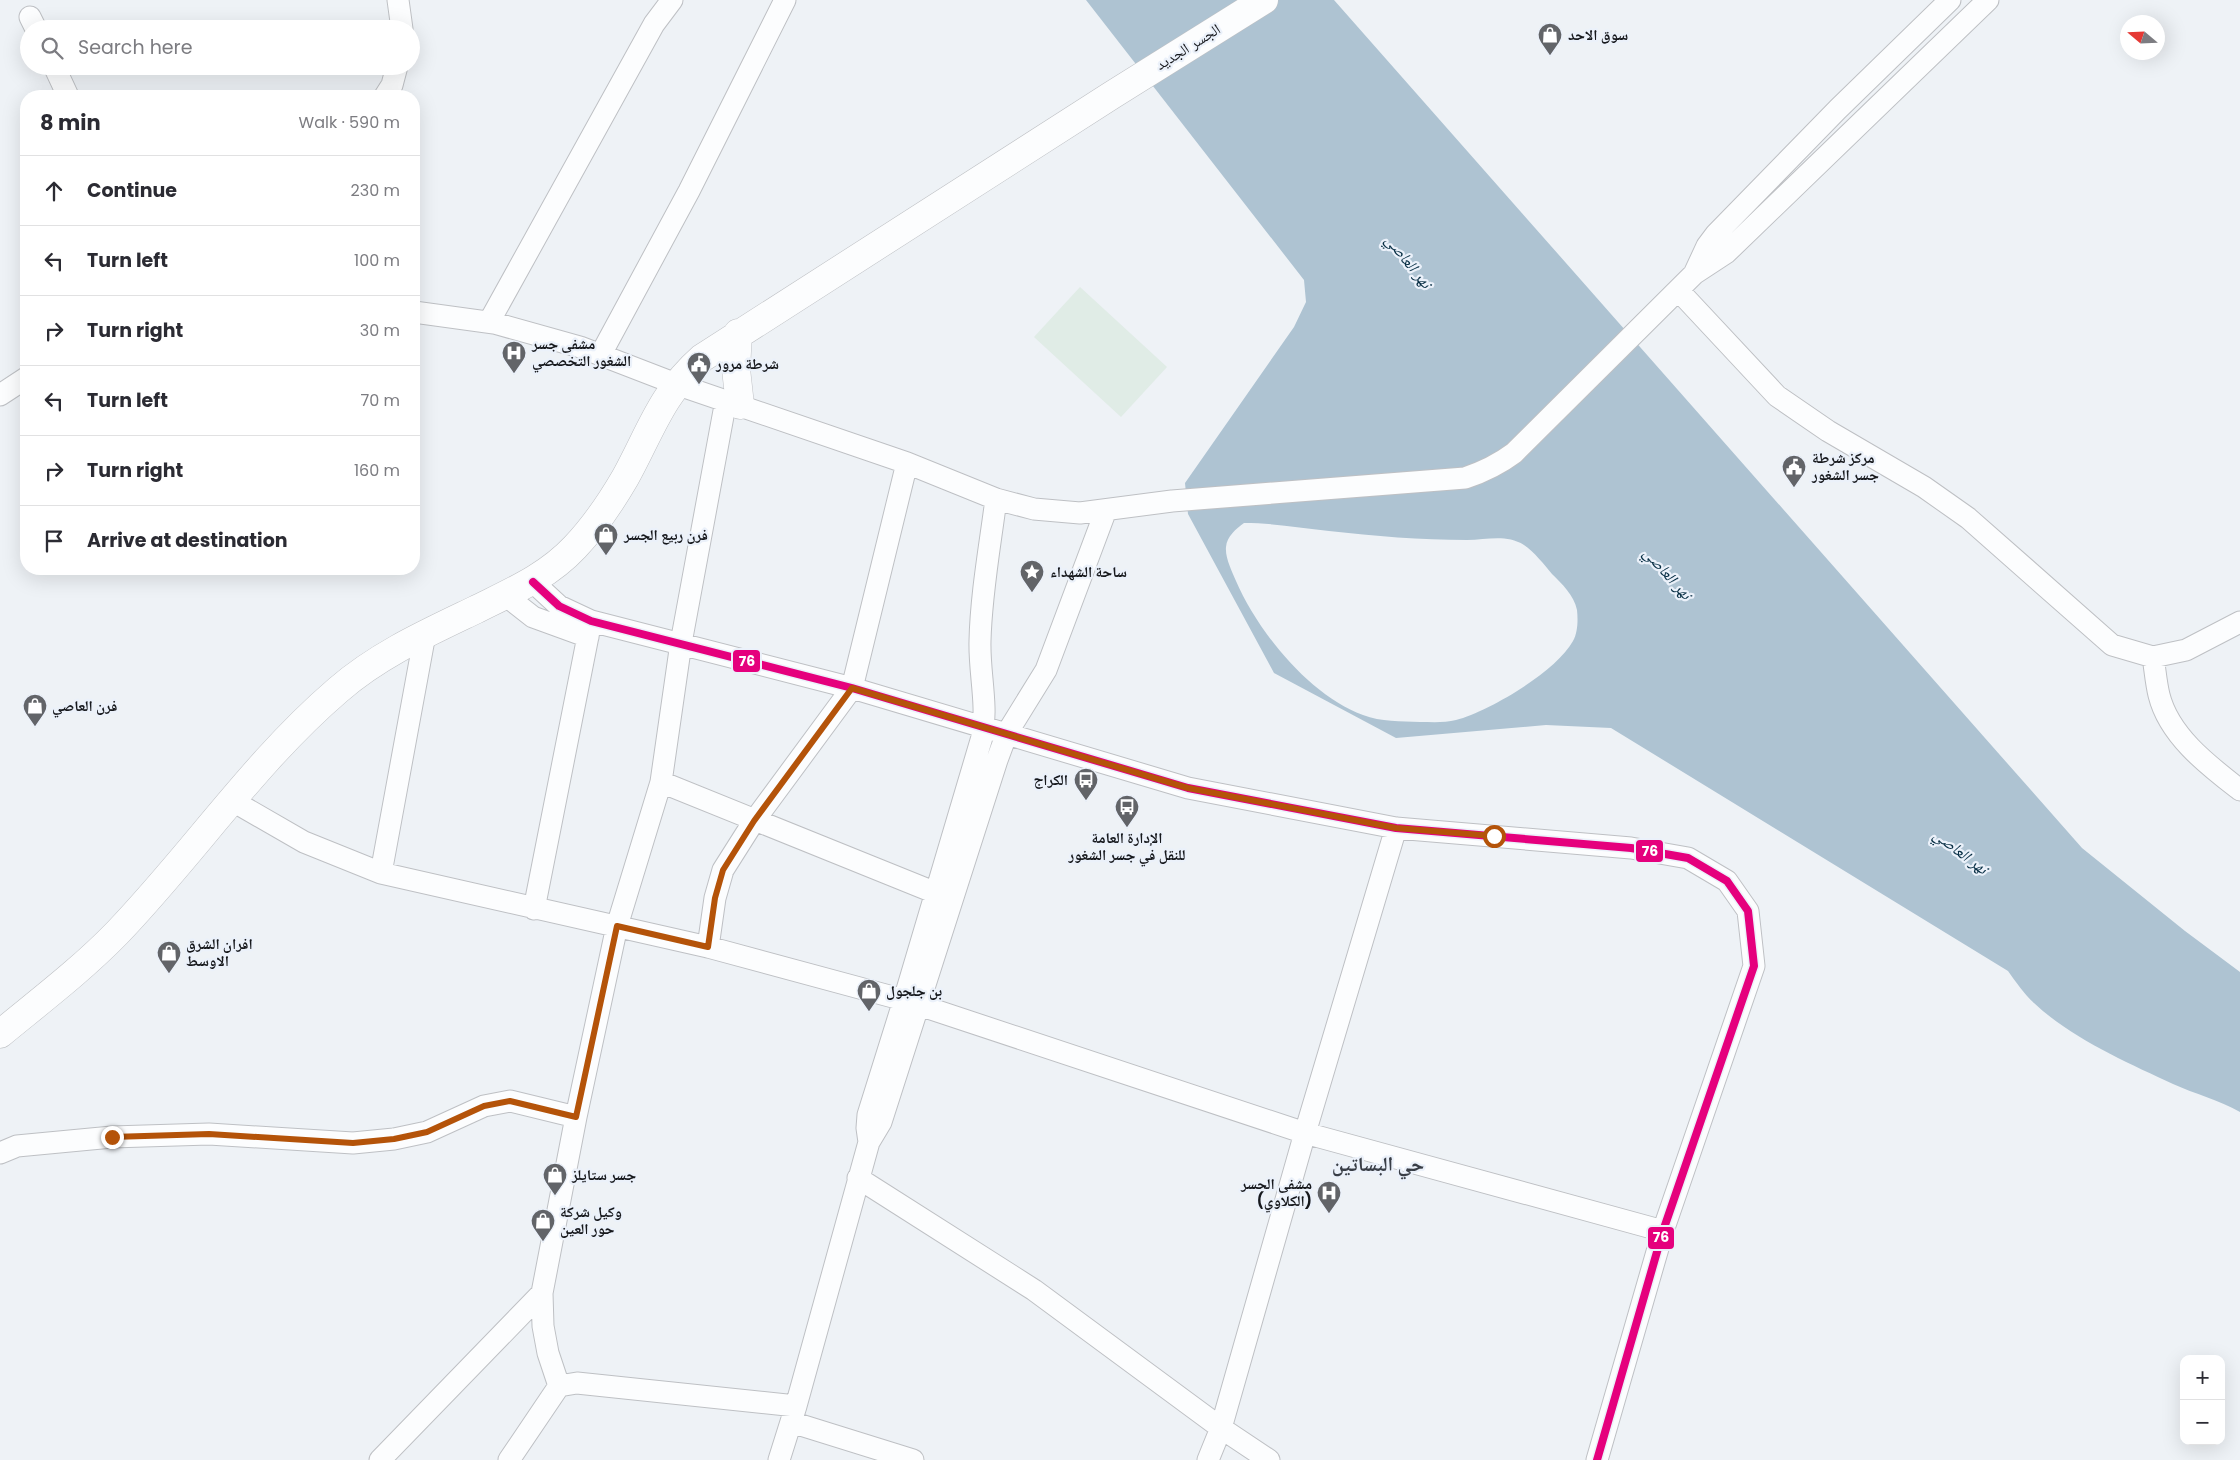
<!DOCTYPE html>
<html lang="en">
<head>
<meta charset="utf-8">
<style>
  body { margin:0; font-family:Poppins,"Noto Naskh Arabic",sans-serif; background:#f7f7f7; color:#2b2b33 }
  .controls { position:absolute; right:15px; bottom:15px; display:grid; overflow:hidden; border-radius:10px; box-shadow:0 5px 20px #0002 }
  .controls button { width:45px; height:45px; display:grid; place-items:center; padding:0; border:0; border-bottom:1px solid #e1e1e2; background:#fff; color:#2b2b33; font:25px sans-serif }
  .compass { position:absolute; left:2120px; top:15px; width:45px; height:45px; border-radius:50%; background:#fff; box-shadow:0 5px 20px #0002; rotate:289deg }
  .stop { position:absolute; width:15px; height:15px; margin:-11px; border:4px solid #b45309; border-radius:50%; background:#fff }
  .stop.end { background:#b45309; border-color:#fff; box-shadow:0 1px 5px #0008 }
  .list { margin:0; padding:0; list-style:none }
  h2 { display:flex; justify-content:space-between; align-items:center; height:65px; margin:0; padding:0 20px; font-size:21px }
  h2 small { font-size:16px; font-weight:400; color:#7c7c81 }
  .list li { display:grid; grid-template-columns:32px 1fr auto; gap:15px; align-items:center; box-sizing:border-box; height:70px; padding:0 20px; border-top:1px solid #e1e1e2 }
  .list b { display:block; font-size:19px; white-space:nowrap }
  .list em { font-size:16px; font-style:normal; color:#7c7c81 }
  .icon { flex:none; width:28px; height:28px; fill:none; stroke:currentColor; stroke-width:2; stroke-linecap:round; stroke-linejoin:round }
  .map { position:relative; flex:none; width:2240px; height:1460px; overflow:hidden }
  .search { position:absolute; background:#fff; box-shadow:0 5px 20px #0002; left:20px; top:20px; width:400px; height:55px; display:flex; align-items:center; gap:12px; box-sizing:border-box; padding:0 18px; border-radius:28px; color:#7c7c81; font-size:19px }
  .panel { position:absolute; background:#fff; box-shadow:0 5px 20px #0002; left:20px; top:90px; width:400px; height:485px; border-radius:20px }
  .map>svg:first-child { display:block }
</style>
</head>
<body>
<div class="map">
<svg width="2240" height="1460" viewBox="0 0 2240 1460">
  <rect width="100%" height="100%" fill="#eef2f6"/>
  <path fill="#e0ece6" d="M1080,287l87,80 -46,50 -87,-80z"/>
  <path fill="#aec3d2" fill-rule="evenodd" d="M1086,0h248l748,848 103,83 55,41v140c-21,-12 -45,-18 -67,-28 -45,-21 -102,-46 -139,-81 -10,-9 -18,-21 -26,-32l-397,-243 -65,-3 -150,13 -122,-65 -86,-159 -3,-31 109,-156 12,-25 -2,-22zM1244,523c29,0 56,5 85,8 45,5 92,9 138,9 20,0 39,-6 57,5 10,7 20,19 28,29 10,10 22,21 25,36 1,10 1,22 -4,31 -17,31 -84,70 -117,79 -11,3 -24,2 -36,2 -19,-1 -39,0 -57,-7 -53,-19 -105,-83 -127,-134 -4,-10 -11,-23 -10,-34 1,-11 10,-18 18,-24z"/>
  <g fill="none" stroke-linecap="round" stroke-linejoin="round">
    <defs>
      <path id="minor" d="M398,0l4,29
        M30,17l6,12
        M54,66l14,30
        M385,96l7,-11 5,-19
        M1694,274l13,-28 9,-12 122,-125 112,-109
        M1678,290l99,106 51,35 96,56 44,31 144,127 41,12 33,-7 54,-28
        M414,312l80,11 86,24 96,37 231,79 89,36 38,10 46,4 92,-12 293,-23c18,-6 33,-13 49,-25l180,-179 32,-21 262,-253
        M489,322l165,-298 18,-24
        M601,354l88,-163 96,-191
        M0,395l26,-17
        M533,582l26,24 32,15 261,67 336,100 208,40 235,20 57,10 39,23 21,30 6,55 -91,265 -66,229
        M505,595l28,22 55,20
        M2153,657c2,12 3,26 6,38 10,41 50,71 81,95
        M661,782l275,111
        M231,800l73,42 77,31 327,74 196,53 401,133 358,98
        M381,873l44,-239
        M534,909l57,-288
        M708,947l7,-49 8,-28 31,-49 98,-133 55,-225
        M869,1142l-2,-14 1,-13 36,-115 78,-263c6,-33 -3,-64 -2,-96 1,-47 10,-95 16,-142
        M0,1153l17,-7 95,-9 97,-3 144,9 41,-4 33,-7 57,-26 26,-5 66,16
        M858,1178l176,112 187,138 48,32
        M559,1386l-11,-33 -5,-27 -1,-33 34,-176 41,-191 44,-144 20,-139 45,-243
        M791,1422l122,38
        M380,1460l162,-167
        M509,1460l50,-74 18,-3 219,23
        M779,1460l17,-54 73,-264 12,-20 116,-362 10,-27 39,-63 60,-160
        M1208,1460l13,-32 84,-295 91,-305"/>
      <path id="major" d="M738,333l-2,36 4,36
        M0,1034c40,-33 81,-64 117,-101 76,-79 137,-171 221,-243 40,-35 89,-57 137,-80 36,-18 72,-33 100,-63 19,-20 36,-45 50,-69 25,-45 36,-84 77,-120l410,-263 152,-95"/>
    </defs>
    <use href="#minor" stroke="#bec0c4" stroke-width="23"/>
    <use href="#major" stroke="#bec0c4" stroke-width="29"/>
    <use href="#minor" stroke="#fcfdfe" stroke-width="21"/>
    <use href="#major" stroke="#fcfdfe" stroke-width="28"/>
    <defs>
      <path id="bus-1" d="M533,582l26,24 32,15 261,67 336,100 208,40 235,20 57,10 39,23 21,30 6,55 -91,265 -66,229"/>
    </defs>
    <use href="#bus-1" stroke="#ebf1fa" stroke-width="11"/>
    <use href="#bus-1" stroke="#e5007d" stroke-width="8"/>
  </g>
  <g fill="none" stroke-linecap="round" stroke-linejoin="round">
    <path stroke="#b45309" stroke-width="6" d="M112,1137l97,-3 144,9 41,-4 33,-7 57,-26 26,-5 66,16 41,-191 91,21 7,-49 8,-28 31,-49 98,-133 336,100 208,40 98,8"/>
  </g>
  <defs>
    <symbol id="shop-pin" viewBox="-11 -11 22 30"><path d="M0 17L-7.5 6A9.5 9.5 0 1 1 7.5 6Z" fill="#626468" stroke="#ebf1fa"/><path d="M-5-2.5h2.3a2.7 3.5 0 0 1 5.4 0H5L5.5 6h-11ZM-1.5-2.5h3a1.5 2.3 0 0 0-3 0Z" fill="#fff"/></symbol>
    <symbol id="hospital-pin" viewBox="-11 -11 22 30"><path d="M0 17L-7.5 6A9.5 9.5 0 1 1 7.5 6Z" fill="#626468" stroke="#ebf1fa"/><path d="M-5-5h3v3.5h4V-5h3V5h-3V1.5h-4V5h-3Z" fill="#fff"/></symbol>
    <symbol id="civic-pin" viewBox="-11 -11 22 30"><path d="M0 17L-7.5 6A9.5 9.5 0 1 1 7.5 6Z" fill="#626468" stroke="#ebf1fa"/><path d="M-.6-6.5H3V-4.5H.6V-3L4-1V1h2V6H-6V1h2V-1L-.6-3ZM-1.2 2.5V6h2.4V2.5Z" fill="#fff"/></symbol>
    <symbol id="sight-pin" viewBox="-11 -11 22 30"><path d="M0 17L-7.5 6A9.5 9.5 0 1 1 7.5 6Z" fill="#626468" stroke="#ebf1fa"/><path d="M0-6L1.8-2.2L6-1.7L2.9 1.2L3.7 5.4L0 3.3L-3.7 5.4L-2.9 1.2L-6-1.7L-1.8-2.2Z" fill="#fff"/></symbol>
    <symbol id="bus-pin" viewBox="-11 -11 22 30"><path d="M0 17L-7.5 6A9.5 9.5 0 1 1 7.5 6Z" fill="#626468" stroke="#ebf1fa"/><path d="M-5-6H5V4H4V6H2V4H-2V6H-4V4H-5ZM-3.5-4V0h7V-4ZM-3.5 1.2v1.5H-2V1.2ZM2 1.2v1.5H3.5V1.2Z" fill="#fff"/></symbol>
  </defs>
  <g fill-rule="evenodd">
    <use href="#shop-pin" x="1536" y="21" width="28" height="38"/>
    <use href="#hospital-pin" x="500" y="339" width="28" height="38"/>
    <use href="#civic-pin" x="685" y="350" width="28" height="38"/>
    <use href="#civic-pin" x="1780" y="453" width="28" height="38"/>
    <use href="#shop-pin" x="592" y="521" width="28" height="38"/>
    <use href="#sight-pin" x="1018" y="558" width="28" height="38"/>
    <use href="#shop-pin" x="21" y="692" width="28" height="38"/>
    <use href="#bus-pin" x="1072" y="766" width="28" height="38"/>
    <use href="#bus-pin" x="1113" y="793" width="28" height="38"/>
    <use href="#shop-pin" x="155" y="939" width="28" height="38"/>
    <use href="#shop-pin" x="855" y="977" width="28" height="38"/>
    <use href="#shop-pin" x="541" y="1161" width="28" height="38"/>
    <use href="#hospital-pin" x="1315" y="1179" width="28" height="38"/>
    <use href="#shop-pin" x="529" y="1207" width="28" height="38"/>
  </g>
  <g text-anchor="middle" stroke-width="4.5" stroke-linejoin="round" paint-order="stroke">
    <g font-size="15" font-weight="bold" fill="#16181c" stroke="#ebf1fa" text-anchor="start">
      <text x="1568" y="40">سوق الاحد</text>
      <text x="532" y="349">مشفى جسر<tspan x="532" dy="17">الشغور التخصصي</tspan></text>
      <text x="716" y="369">شرطة مرور</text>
      <text x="1812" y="463">مركز شرطة<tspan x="1812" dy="17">جسر الشغور</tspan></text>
      <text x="624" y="540">فرن ربيع الجسر</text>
      <text x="1050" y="577">ساحة الشهداء</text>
      <text x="52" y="711">فرن العاصي</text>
      <text x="1068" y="785" text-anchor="end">الكراج</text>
      <text x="1127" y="843" text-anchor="middle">الإدارة العامة<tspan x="1127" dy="17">للنقل في جسر الشغور</tspan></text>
      <text x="186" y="949">افران الشرق<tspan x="186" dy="17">الاوسط</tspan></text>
      <text x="886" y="996">بن جلجول</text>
      <text x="572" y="1180">جسر ستايلز</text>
      <text x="1312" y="1189" text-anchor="end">مشفى الجسر<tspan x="1312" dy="17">(الكلاوي)</tspan></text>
      <text x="560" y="1217">وكيل شركة<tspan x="560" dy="17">حور العين</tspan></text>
    </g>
    <g font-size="15" fill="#16181c" stroke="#ebf1fa">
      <text transform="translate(1188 47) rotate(-32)" y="5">الجسر الجديد</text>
    </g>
    <g font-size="16" font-style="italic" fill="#062d43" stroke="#ebf1fa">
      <text transform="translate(1409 261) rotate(51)" y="6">نهر العاصي</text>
      <text transform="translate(1668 573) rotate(48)" y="6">نهر العاصي</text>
      <text transform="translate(1961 851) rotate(37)" y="6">نهر العاصي</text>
    </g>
    <g font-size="20" font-weight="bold" fill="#393e46" stroke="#ebf1fa">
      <text x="1378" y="1171">حي البساتين</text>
    </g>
  </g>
  <g stroke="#ebf1fa" stroke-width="2">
    <rect x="732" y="649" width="29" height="24" rx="5" fill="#e5007d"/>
    <rect x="1635" y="839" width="29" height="24" rx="5" fill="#e5007d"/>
    <rect x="1647" y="1226" width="28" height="24" rx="5" fill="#e5007d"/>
  </g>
  <g font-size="14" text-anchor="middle" font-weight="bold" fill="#fff">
    <text x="747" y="666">76</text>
    <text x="1650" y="856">76</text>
    <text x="1661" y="1242">76</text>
  </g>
</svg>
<div class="controls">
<button>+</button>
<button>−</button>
</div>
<svg class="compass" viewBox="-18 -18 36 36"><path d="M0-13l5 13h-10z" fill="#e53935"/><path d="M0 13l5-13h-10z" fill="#7c7c81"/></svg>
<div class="stop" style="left:1494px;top:836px"></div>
<div class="stop end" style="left:112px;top:1137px"></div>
<div class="search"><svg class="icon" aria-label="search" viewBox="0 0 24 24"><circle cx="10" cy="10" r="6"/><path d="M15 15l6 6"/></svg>Search here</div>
<section class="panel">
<h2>8 min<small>Walk · 590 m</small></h2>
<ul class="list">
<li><svg class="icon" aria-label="ahead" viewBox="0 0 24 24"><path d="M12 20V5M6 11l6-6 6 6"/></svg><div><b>Continue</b></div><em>230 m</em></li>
<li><svg class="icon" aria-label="left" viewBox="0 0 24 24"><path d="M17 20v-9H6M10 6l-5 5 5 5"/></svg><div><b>Turn left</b></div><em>100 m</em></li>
<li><svg class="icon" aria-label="right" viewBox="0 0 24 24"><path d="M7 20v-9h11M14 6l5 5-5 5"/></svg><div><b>Turn right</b></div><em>30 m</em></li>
<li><svg class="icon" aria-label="left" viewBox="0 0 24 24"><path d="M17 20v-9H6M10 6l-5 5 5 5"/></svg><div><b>Turn left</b></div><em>70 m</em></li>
<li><svg class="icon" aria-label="right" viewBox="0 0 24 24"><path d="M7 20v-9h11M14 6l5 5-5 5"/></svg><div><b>Turn right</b></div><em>160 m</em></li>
<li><svg class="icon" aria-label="arrive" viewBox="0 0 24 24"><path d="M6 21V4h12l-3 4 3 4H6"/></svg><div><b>Arrive at destination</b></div></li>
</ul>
</section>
</div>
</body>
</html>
